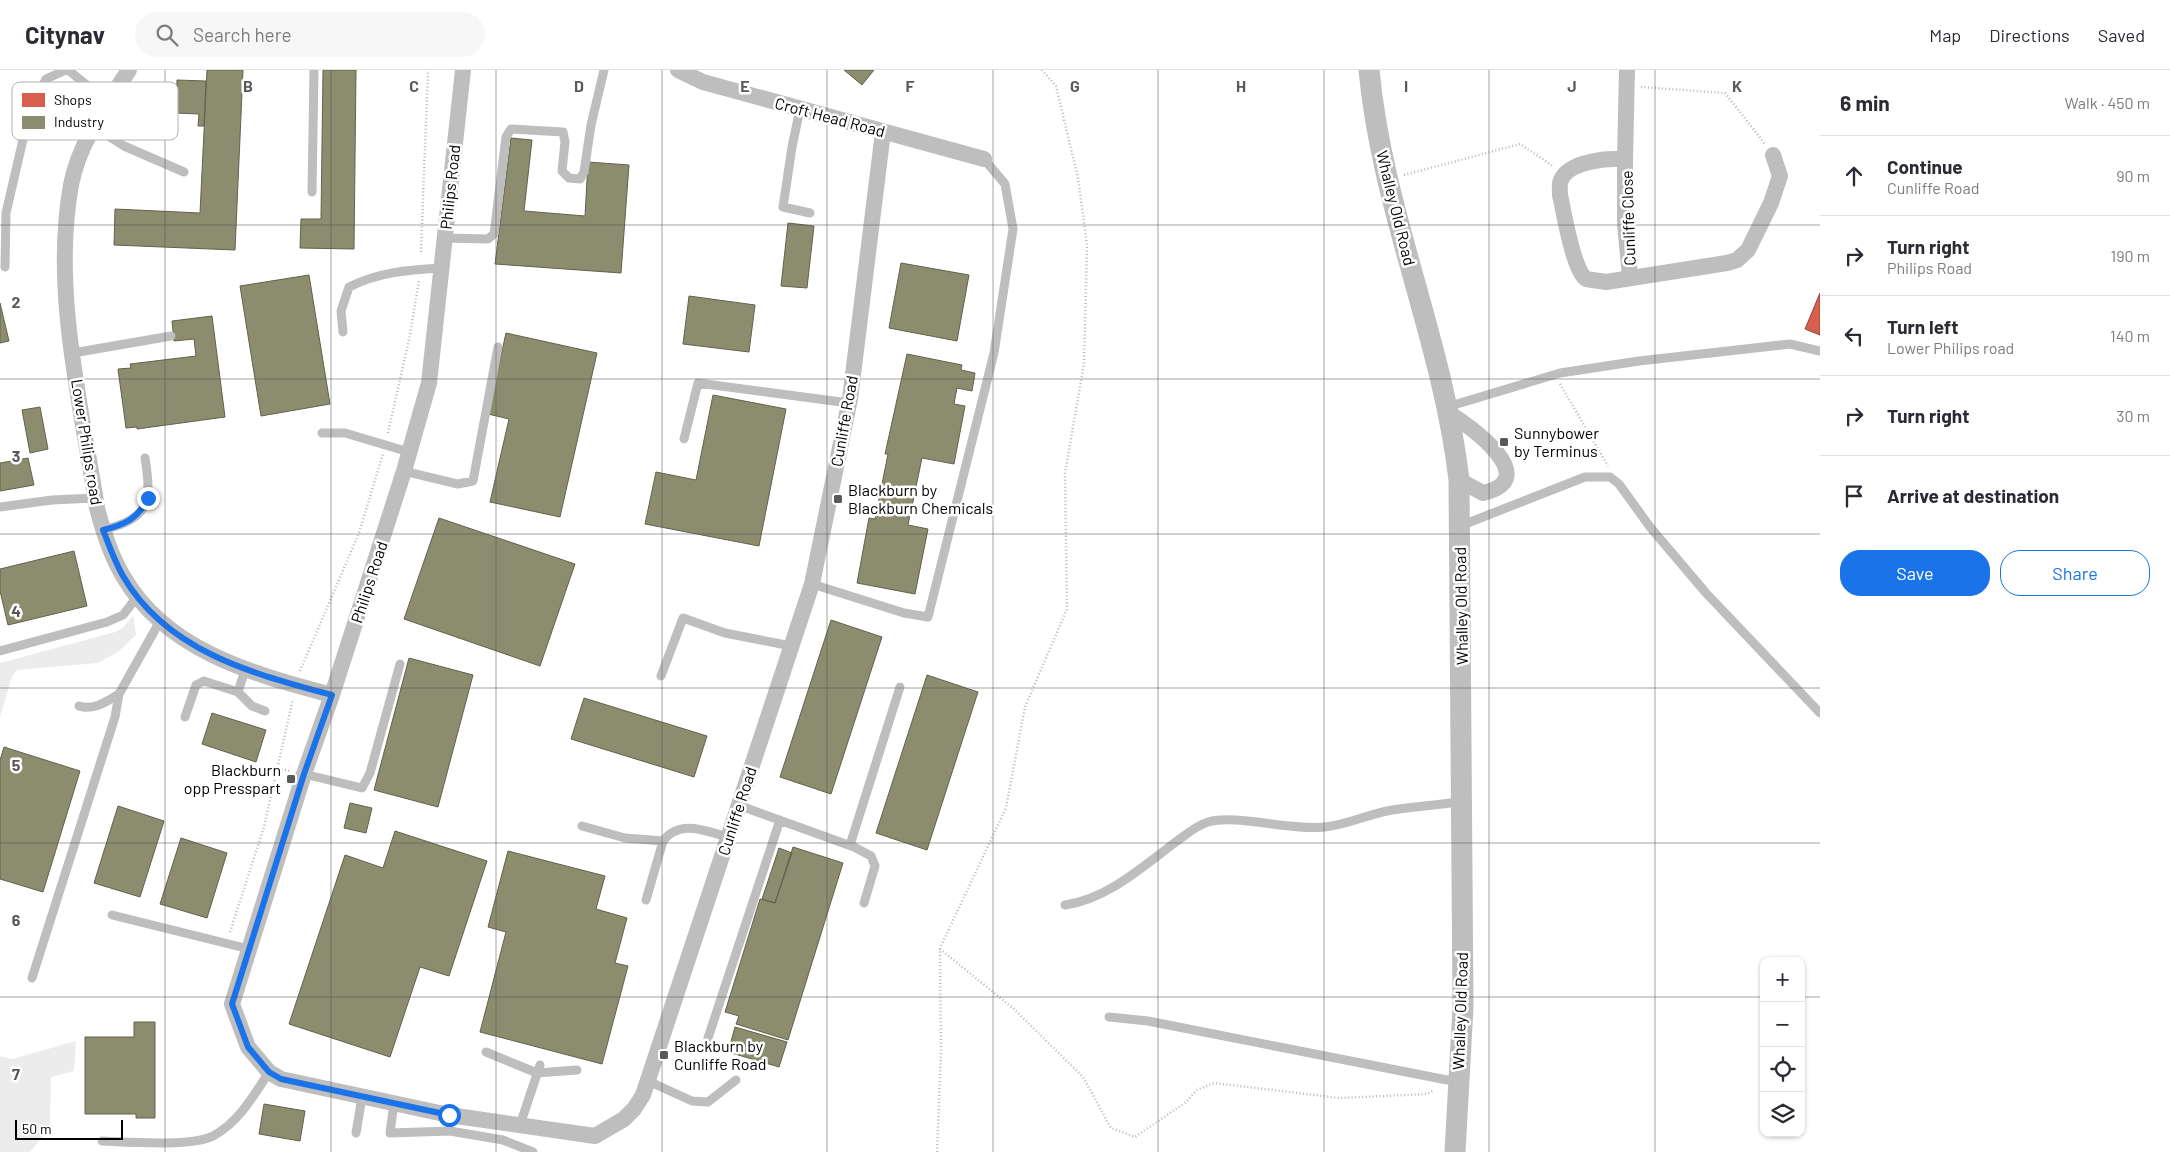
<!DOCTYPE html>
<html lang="en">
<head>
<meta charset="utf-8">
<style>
  body { margin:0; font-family:Barlow,sans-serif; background:#f7f7f7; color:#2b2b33 }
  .controls { position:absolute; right:15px; bottom:15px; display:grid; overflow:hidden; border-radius:10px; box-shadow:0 1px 4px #0004 }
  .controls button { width:45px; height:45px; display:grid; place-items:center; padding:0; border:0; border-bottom:1px solid #e1e1e2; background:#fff; color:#2b2b33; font:25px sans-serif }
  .scale { position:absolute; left:15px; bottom:12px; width:108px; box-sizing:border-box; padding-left:5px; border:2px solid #000; border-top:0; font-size:14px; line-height:18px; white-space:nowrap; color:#000; -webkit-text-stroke:4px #fff; paint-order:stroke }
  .stop { position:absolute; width:15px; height:15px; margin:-11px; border:4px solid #1a73e8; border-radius:50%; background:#fff }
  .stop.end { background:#1a73e8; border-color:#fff; box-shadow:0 1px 5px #0008 }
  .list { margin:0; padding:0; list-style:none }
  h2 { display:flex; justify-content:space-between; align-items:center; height:65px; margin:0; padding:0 20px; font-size:21px }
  h2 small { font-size:16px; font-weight:400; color:#7c7c81 }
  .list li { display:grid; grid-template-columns:32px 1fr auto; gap:15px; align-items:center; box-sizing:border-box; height:80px; padding:0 20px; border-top:1px solid #e1e1e2 }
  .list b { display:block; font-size:19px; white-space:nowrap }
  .list p { margin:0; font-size:16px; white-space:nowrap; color:#7c7c81 }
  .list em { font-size:16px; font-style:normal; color:#7c7c81 }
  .actions { display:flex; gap:10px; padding:15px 20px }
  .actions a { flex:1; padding:11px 0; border:1px solid #1a73e8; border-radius:20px; text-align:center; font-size:18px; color:#1a73e8 }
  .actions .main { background:#1a73e8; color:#fff }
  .icon { flex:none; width:28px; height:28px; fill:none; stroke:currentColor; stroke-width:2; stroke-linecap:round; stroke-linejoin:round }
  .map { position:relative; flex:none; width:1820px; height:1082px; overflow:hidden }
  header { display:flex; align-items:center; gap:30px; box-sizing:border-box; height:70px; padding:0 25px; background:#fff; border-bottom:1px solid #e1e1e2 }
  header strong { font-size:24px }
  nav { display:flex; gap:28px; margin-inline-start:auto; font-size:18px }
  .search { width:350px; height:45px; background:#f7f7f7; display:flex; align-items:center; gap:12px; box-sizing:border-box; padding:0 18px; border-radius:28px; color:#7c7c81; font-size:19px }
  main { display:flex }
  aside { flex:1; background:#fff }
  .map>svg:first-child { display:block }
</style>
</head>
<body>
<header>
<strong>Citynav</strong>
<div class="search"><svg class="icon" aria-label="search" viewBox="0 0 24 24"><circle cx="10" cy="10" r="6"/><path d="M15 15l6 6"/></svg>Search here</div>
<nav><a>Map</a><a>Directions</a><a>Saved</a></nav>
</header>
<main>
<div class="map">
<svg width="1820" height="1082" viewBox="0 0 1820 1082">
  <rect width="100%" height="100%" fill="#fff"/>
  <path fill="#ececec" d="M133,545l3,20 -18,17 -20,11 -81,7 -5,6 -12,41v-54l115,-31 8,-4z
    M76,971l-2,30 -23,6 -1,50 -20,25h-30v-96l12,3z"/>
  <path fill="#d6604d" stroke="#964336" d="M1820,223v42l-15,-6z"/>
  <path fill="#8c8c6e" stroke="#62624d" d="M207,0h36l-8,180 -121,-5 1,-36 85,4z
    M323,0h33l-2,179 -54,-1 1,-29h20z
    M844,0h30l-12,15z
    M177,10l29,1 -2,45h-6l1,-12 -23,-1z
    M511,68l21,2 -8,71 61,5 3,-54 41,3 -8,108 -126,-9z
    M788,153l26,3 -7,62 -26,-2z
    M901,193l68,12 -12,66 -68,-13z
    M309,205l21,129 -69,12 -21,-130z
    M689,226l66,9 -6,47 -66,-8z
    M0,233l9,38 -9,2z
    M212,246l13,101 -88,12v-2l-11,1 -8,-59 13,-1 -1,-4 66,-8 -2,-17 -20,2 -2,-20z
    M506,263l91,20 -37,164 -70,-15 19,-83 -21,-5z
    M907,284l55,11 -1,5 14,3 -3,18 -15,-3 -3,16 11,2 -11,58 -32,-6 -14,67 20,4 -13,65 -58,-11 12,-65 6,1 13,-65h-3z
    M713,325l73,14 -27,137 -114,-22 11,-52 40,8z
    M40,337l8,42 -18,4 -8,-43z
    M28,388l6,27 -34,6v-28z
    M439,448l136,46 -35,102 -136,-47z
    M74,481l13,55 -79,19 -8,-34v-22z
    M831,550l51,17 -51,157 -51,-17z
    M409,588l64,17 -35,132 -64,-17z
    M927,605l51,17 -51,158 -51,-17z
    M584,628l123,38 -13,41 -123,-38z
    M212,643l54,17 -10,32 -54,-18z
    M4,677l76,24 -37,121 -43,-13v-119z
    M350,733l22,5 -6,25 -22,-5z
    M118,736l46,15 -24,76 -46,-14z
    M395,761l92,30 -38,115 -29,-9 -30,90 -101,-33 56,-169 38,13z
    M181,768l46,15 -20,65 -47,-14z
    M793,777l50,16 -55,177 -52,-16 3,-8 -14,-4 35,-113 15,4z
    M779,778l13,5 -17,50 -13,-4z
    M508,781l97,25 -9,33 31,9 -12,45 13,3 -26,98 -122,-32 26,-100 -18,-5z
    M134,952h21v96h-19v-4h-51v-77h49z
    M735,957l52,15 -8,25 -51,-15z
    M264,1034l41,7 -5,30 -41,-7z"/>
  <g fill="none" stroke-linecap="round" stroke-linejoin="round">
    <path stroke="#b9b9b9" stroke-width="2.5" stroke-dasharray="1 2.5" stroke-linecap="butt" d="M1641,17l84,6 40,51
      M1404,105l116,-31 33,22
      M421,182l7,-182
      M1560,314l48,82
      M388,363l22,-98 9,-55
      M300,601l59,-138 24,-79
      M278,699l13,2
      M230,862l34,-105 29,-128
      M940,879l74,60 69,68 28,51 24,9 51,-35 11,-12 17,-7 125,15 88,-4 7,-4
      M937,1082l4,-100 -1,-104 66,-140 19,-101 42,-98 -2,-136 19,-109 3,-119 -9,-67 -22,-92 -14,-16"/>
    <path stroke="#bebebe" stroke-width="9" d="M68,0l40,32
      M800,39l-8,38 -9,60 27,6
      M94,57l30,19 60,26
      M312,122l2,-122
      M445,168l43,1 6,-5 12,-97 5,-8 52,3 2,10 -3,29 7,7 11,1 4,-7 7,-47 13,-55
      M5,197l1,-54 22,-95 18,-39 20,-9
      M343,262l-2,-21 8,-24c30,-15 59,-17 92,-19
      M73,283l98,-17
      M1447,337l113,-34 79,-12 151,-17 30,7
      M322,363h23l64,19
      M684,369l14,-56 151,20
      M404,401l54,13 15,-3 25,-134
      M0,437l52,-7 43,-2
      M1460,456l125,-49h25l9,7 31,43 56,66 114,120
      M103,460c47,-12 49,-28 42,-72
      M812,514l92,29 24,4 66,-264 19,-124 -8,-45 -21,-25
      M0,581l107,-29 16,-7 14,-18
      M661,606l22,-58 42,15 66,13
      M238,622l14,14 13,5
      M79,636c15,5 28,-5 40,-12
      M185,647l11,-32 8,-4 34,11 7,-22
      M304,704l58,14 8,-15 30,-109
      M738,735l116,42 17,9 4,10 -11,37
      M582,756l43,12 38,3
      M850,775l50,-158
      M646,830l17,-59c17,-22 42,-10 65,-4
      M1065,835c41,-6 75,-36 108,-61 10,-7 22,-18 35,-22 29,-8 83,9 117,5 21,-2 42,-12 62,-16 25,-5 50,-5 75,-10
      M112,845l137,34
      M32,908l83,-261 4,-23 41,-73
      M1109,947l39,4 299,59 11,-1
      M708,968l72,-218
      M486,982l51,21 40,-3
      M648,1011l44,20 16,1 28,-22
      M394,1033l-4,30 60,-2 53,9 30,12
      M520,1055l20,-60
      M356,1063l6,-36
      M102,1071c25,1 90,6 111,-5 26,-14 41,-41 56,-64"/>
    <path stroke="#bebebe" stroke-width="16" d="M129,0c-23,35 -50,73 -58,115 -19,105 10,219 26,323 6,23 14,48 26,68 44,76 131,98 209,119
      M463,0l-34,313 -25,88 -72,224 -28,79 -72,230 16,43 21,25 12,7 168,36 146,21 29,-17 10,-10 9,-14 169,-511 38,-185 33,-267
      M678,0l25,12 281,77
      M1627,0l-2,89c-17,-1 -56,2 -64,21 -2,4 -1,10 -1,15 4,18 13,74 26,84l20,3 121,-19 10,-3 11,-10 23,-47 9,-27 -7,-21
      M1625,89v65l5,53
      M1449,343c21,13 95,66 34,80l-24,-13"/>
    <path stroke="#bebebe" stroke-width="21" d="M1369,0c13,140 74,271 90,410l4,527 -8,145"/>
  </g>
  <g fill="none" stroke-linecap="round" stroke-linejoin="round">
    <path stroke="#1a73e8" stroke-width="6" d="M148,428c-10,21 -24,27 -45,32 6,15 12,32 20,46 44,76 131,98 209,119l-28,79 -72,230 16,43 21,25 12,7 168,36"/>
  </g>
  <path fill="none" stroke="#595959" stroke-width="1" stroke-opacity="0.55" d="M165,0v1082M331,0v1082M496,0v1082M662,0v1082M827,0v1082M993,0v1082M1158,0v1082M1324,0v1082M1489,0v1082M1655,0v1082M0,155h1820M0,309h1820M0,464h1820M0,618h1820M0,773h1820M0,927h1764M1801,927h19"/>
  <g fill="#595959" stroke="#fff" stroke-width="2">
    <rect x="1499" y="367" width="10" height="10" rx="2.5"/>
    <rect x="833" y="424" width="10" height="10" rx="2.5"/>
    <rect x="286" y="704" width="10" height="10" rx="2.5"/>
    <rect x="659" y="980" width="10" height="10" rx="2.5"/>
  </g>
  <g text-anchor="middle" stroke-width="5" stroke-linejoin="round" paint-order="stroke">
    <g font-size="16" fill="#000" stroke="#fff">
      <text transform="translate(830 47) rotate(15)" y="6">Croft Head Road</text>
      <text transform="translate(450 117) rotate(-84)" y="6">Philips Road</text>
      <text transform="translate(1396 138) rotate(76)" y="6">Whalley Old Road</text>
      <text transform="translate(1628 148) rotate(-92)" y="6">Cunliffe Close</text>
      <text transform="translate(844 351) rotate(-80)" y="6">Cunliffe Road</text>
      <text transform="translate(87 372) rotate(81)" y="6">Lower Philips road</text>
      <text transform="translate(369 512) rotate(-72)" y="6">Philips Road</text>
      <text transform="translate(1461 536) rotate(-91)" y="6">Whalley Old Road</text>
      <text transform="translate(737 741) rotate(-72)" y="6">Cunliffe Road</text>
      <text transform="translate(1460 941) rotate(-88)" y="6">Whalley Old Road</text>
    </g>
    <g font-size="16" fill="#000" stroke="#fff" text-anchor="start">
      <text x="1514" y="369">Sunnybower<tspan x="1514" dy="18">by Terminus</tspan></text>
      <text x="848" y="426">Blackburn by<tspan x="848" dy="18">Blackburn Chemicals</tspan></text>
      <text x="281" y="706" text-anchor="end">Blackburn<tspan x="281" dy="18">opp Presspart</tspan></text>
      <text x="674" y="982">Blackburn by<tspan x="674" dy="18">Cunliffe Road</tspan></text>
    </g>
  </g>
  <rect x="12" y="12" width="166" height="58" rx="8" fill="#fff" stroke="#b2b2b2" stroke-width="1"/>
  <rect x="22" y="23" width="23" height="14" fill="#d6604d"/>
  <rect x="22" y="46" width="23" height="13" fill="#8c8c6e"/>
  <g font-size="14" fill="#000">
    <text x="54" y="35">Shops</text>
    <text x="54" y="57">Industry</text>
  </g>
  <g font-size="16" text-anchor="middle" font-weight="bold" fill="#595959" stroke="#fff" stroke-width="5" stroke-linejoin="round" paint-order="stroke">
    <text x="248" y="22">B</text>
    <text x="414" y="22">C</text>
    <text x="579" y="22">D</text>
    <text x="745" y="22">E</text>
    <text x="910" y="22">F</text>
    <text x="1075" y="22">G</text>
    <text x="1241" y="22">H</text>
    <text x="1406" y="22">I</text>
    <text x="1572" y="22">J</text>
    <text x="1737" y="22">K</text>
    <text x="16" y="238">2</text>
    <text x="16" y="392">3</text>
    <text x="16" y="547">4</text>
    <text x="16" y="701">5</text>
    <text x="16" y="856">6</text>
    <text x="16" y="1010">7</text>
  </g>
</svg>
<div class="controls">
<button>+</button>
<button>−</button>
<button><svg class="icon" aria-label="locate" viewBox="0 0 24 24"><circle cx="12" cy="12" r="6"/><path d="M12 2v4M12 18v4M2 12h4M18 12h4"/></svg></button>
<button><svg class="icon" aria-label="layers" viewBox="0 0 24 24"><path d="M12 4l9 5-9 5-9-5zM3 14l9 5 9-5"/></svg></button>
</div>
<div class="scale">50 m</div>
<div class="stop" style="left:449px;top:1045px"></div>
<div class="stop end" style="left:148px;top:428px"></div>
</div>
<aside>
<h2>6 min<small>Walk · 450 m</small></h2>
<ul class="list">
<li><svg class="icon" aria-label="ahead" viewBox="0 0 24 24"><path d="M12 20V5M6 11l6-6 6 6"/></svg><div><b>Continue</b><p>Cunliffe Road</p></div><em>90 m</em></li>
<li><svg class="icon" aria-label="right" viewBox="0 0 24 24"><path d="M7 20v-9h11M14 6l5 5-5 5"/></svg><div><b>Turn right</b><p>Philips Road</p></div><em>190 m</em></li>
<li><svg class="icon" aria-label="left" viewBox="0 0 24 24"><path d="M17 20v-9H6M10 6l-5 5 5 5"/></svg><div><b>Turn left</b><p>Lower Philips road</p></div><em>140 m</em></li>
<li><svg class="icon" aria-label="right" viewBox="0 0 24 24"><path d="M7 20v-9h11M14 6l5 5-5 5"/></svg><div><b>Turn right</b></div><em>30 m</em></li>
<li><svg class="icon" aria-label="arrive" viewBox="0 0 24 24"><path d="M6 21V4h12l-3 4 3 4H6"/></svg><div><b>Arrive at destination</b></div></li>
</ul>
<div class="actions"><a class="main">Save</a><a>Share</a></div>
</aside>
</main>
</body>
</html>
